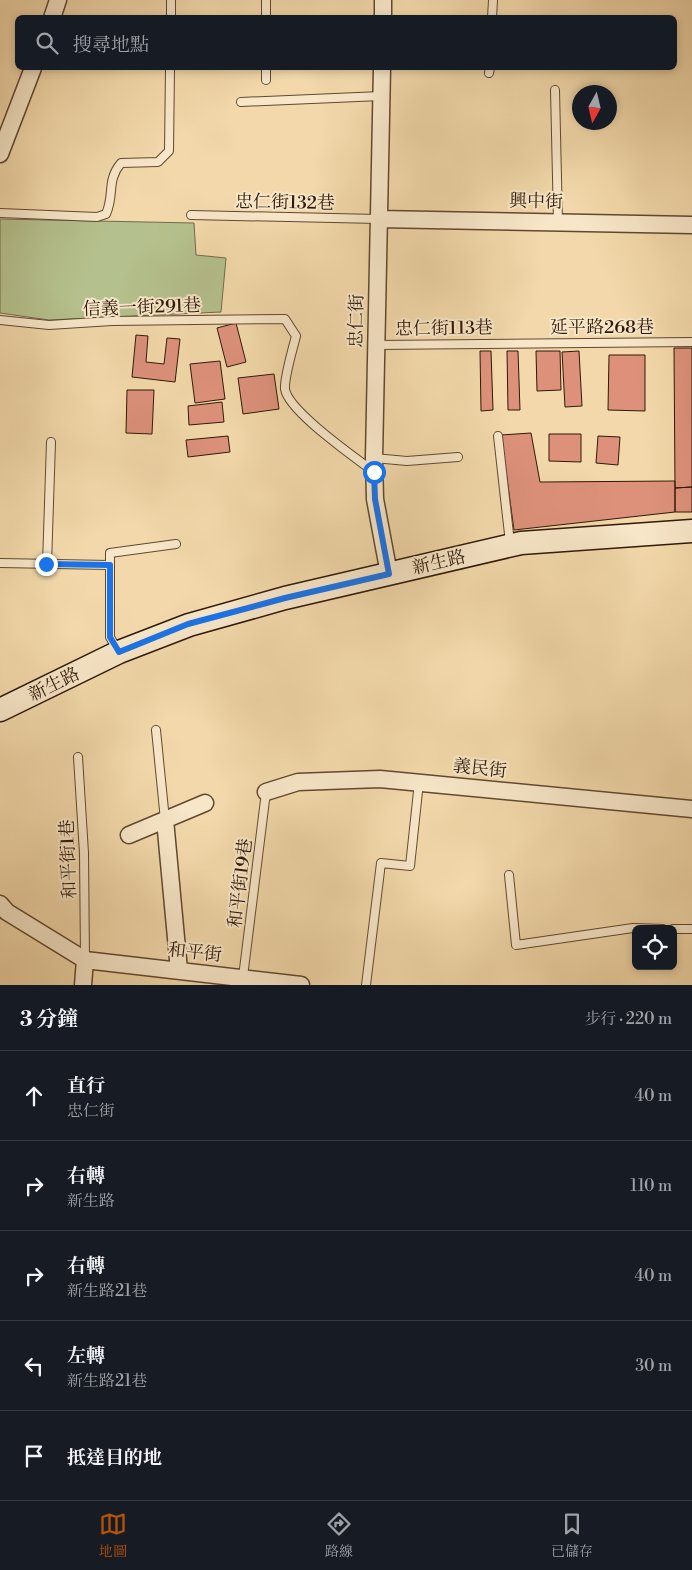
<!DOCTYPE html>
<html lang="zh-TW">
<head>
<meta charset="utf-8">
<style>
  body { margin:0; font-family:"Libre Bodoni","Noto Serif TC",serif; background:#242831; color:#f1f3f6 }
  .controls { position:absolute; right:15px; bottom:15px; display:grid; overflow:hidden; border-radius:8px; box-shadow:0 2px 8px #0003 }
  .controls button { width:45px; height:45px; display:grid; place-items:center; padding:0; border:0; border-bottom:1px solid #363941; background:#171b24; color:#f1f3f6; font:25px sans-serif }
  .compass { position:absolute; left:572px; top:85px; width:45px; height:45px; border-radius:50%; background:#171b24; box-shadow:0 2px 8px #0003; rotate:188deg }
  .stop { position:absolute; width:15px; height:15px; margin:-11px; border:4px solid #1a73e8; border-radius:50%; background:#fff }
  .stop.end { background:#1a73e8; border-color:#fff; box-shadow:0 1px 5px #0008 }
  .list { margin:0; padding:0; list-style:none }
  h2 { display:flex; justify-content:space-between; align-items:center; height:65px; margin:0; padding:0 20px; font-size:21px }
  h2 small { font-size:16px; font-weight:400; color:#9ea1a6 }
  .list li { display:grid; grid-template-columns:32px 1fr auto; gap:15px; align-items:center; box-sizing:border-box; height:90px; padding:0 20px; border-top:1px solid #363941 }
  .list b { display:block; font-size:19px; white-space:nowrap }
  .list p { margin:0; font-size:16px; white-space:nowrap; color:#9ea1a6 }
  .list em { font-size:16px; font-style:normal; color:#9ea1a6 }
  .icon { flex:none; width:28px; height:28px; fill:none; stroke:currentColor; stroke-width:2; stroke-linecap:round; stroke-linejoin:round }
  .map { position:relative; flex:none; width:692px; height:985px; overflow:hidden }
  .search { position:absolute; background:#171b24; box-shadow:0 2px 8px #0003; left:15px; right:15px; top:15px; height:55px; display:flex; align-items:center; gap:12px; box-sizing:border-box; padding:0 18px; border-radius:8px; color:#9ea1a6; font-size:19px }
  .sheet { height:515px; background:#171b24 }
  nav { display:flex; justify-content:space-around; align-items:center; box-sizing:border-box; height:70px; border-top:1px solid #363941; background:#171b24; font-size:14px; color:#9ea1a6 }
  nav a { display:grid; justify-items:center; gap:2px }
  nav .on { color:#b45309 }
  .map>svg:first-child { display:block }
</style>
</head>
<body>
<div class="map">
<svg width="692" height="985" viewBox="0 0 692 985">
  <rect width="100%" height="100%" fill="#f2d8aa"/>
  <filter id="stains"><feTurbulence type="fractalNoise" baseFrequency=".004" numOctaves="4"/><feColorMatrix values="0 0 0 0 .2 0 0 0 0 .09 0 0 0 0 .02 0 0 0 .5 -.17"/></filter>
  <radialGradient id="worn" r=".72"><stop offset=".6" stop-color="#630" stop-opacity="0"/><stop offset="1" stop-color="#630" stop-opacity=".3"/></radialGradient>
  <path fill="#b4c08d" stroke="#726c4a" d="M0,219l194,4 2,32 30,3 -5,54 -172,8 -49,-7z"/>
  <path fill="#dd917b" stroke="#301907" d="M236,323l10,39 -19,5 -10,-39z
    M136,335l12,1 -2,26 18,2 3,-26 13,1 -5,43 -43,-5z
    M674,348h18v139l-17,1z
    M480,351h11l2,59 -12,1z
    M507,351h11l2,59h-12z
    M536,351h24l1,39 -24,1z
    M579,351l3,55 -17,1 -3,-55z
    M609,355h36v56l-37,-1z
    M220,361l5,38 -30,4 -5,-39z
    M274,374l5,35 -36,5 -5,-36z
    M127,390h27l-2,44 -26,-1z
    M222,402l2,20 -35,3 -1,-19z
    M531,433l9,49 135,-1v31l-161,18 -13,-95z
    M549,434h32v28l-32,-1z
    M228,436l2,16 -42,5 -2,-17z
    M598,436l22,1 -2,28 -22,-2z
    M692,487v25h-17v-24z"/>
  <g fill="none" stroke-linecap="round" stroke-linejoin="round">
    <defs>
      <path id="service" d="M171,18v-18
        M266,18v-18
        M492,18l1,-18
        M489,73l1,-5
        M266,80v-12
        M555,90l3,132
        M241,102l140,-6
        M0,213l97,4 9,-3c9,-20 0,-33 15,-51l37,-1 11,-11 1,-83
        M191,215l188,4
        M0,320l49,5 63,-4 173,-2 11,17c-3,12 -12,42 -11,53 3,22 70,68 89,83
        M376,345l316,-3
        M498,436l12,107
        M374,458l33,3 51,-4
        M0,563l110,2v72l8,14
        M47,564l4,-122
        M110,565v-12l66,-9
        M156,730l9,90
        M78,757l6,96 1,107
        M509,875l7,70 117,-17 30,1
        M673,929h19
        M243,977l23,-185
        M366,985l15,-122 29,3 9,-84"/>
      <path id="minor" d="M52,18l6,-18
        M383,18v-18
        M382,68l-8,390 1,41 14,75
        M0,154l33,-86
        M379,219l313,6
        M266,792l32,-10 82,-3 312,30
        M165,820l14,150
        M129,835l76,-32
        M0,904l7,8 78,48 -2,25
        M85,960l216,25"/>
      <path id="secondary" d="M0,710l119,-58 70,-27 96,-27 236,-55 171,-12"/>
    </defs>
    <use href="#service" stroke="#604930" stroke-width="10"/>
    <use href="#minor" stroke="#604930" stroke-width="19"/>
    <use href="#secondary" stroke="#301907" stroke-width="25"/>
    <use href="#service" stroke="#f7e6c8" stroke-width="8"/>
    <use href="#minor" stroke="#f7e6c8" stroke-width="16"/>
    <use href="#secondary" stroke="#f7e6c8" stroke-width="22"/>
  </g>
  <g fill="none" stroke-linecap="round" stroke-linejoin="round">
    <path stroke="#1a73e8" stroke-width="6" d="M46,564l64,1v72l9,15 69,-28 97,-26 104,-24 -14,-75 -1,-27"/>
  </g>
  <g text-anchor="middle" stroke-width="4" stroke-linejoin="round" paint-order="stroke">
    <g font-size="18" fill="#301907" stroke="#f7e6c8">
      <text transform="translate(536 201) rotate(1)" y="6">興中街</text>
      <text transform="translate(285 202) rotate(1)" y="6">忠仁街132巷</text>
      <text transform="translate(142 307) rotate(-2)" y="6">信義一街291巷</text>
      <text transform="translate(356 321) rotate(-89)" y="6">忠仁街</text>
      <text x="602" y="333">延平路268巷</text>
      <text transform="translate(444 328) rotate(-1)" y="6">忠仁街113巷</text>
      <text transform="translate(439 562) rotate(-13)" y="6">新生路</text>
      <text transform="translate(54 684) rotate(-26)" y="6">新生路</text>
      <text transform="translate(480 768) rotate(6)" y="6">義民街</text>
      <text transform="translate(68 859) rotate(-92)" y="6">和平街1巷</text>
      <text transform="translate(240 883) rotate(-83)" y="6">和平街19巷</text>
      <text transform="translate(195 952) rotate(6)" y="6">和平街</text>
    </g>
  </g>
  <rect width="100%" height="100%" filter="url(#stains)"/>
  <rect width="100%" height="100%" fill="url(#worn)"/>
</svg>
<div class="controls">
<button><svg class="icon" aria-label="locate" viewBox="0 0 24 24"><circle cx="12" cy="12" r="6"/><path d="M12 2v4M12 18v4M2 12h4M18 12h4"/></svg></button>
</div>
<svg class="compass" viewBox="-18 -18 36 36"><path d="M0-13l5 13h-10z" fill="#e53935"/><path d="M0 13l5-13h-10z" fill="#9ea1a6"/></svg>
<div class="stop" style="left:374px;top:472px"></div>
<div class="stop end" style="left:46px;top:564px"></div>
<div class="search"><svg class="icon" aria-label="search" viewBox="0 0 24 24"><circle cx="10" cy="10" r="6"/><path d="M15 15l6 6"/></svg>搜尋地點</div>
</div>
<section class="sheet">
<h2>3 分鐘<small>步行 · 220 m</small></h2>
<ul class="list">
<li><svg class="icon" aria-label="ahead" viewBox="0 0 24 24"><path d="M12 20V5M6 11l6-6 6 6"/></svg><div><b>直行</b><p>忠仁街</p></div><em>40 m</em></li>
<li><svg class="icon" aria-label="right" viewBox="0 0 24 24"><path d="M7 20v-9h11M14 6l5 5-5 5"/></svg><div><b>右轉</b><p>新生路</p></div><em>110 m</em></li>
<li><svg class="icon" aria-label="right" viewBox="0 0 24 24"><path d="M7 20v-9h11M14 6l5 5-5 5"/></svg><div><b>右轉</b><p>新生路21巷</p></div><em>40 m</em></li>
<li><svg class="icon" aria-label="left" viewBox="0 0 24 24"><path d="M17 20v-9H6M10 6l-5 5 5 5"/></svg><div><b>左轉</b><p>新生路21巷</p></div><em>30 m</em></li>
<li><svg class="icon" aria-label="arrive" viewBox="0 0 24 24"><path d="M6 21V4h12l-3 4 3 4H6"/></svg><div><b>抵達目的地</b></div></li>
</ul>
</section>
<nav>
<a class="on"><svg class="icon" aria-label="map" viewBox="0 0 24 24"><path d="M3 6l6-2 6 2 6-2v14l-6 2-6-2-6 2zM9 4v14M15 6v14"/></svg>地圖</a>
<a><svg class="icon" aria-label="directions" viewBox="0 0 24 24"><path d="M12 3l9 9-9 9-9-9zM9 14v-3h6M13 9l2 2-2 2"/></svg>路線</a>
<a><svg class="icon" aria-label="saved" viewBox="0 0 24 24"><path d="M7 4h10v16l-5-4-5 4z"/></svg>已儲存</a>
</nav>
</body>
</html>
